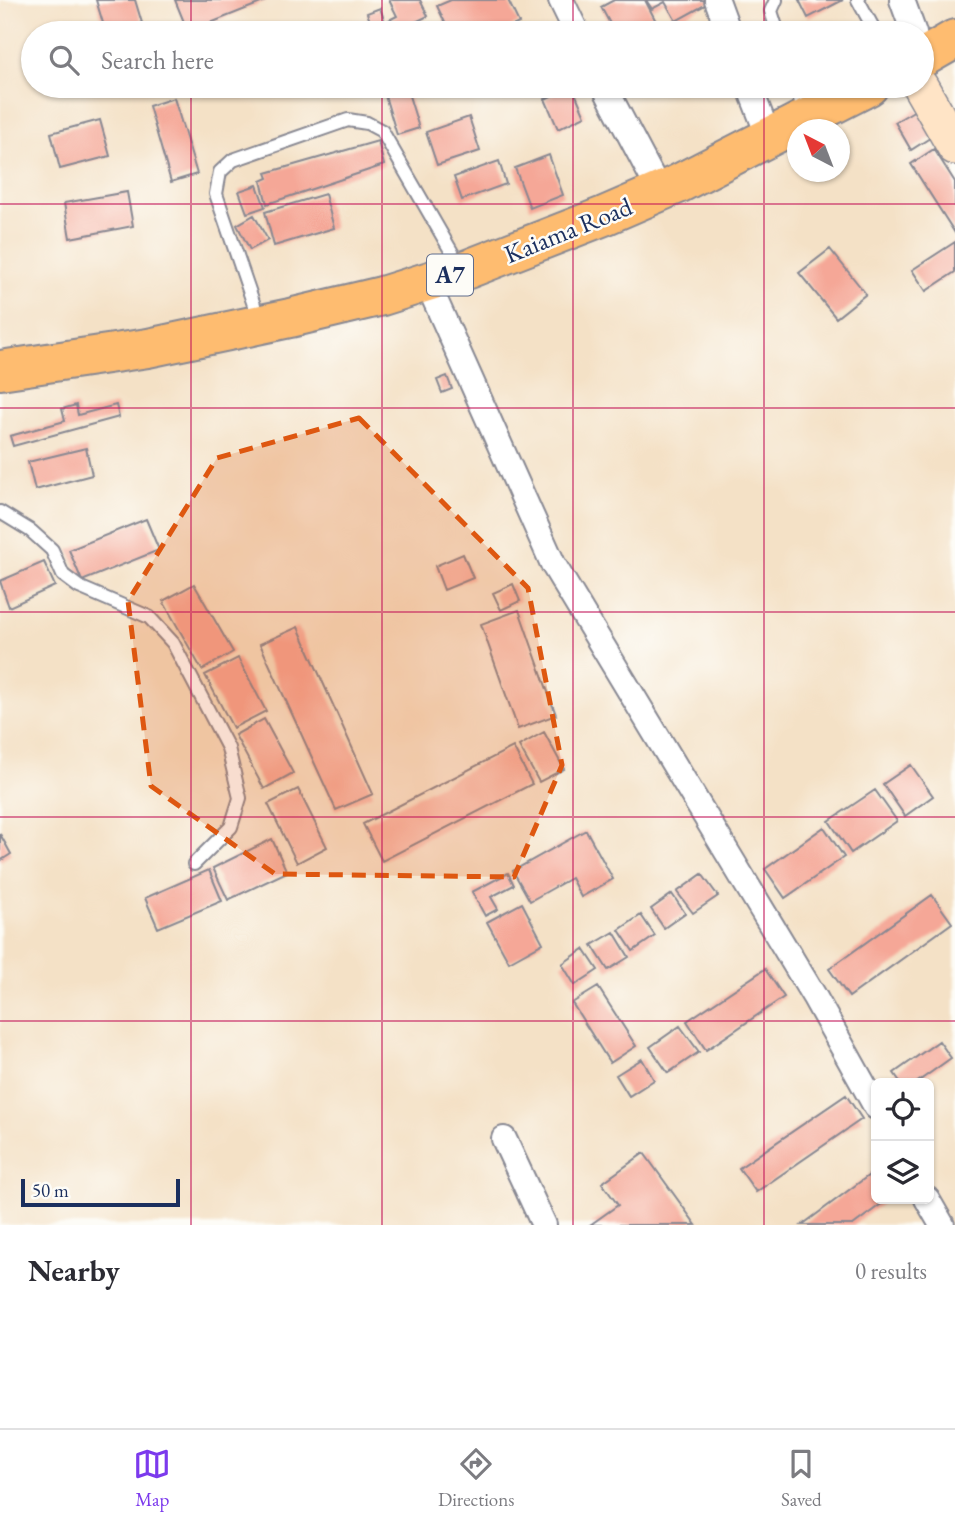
<!DOCTYPE html>
<html lang="en">
<head>
<meta charset="utf-8">
<style>
  body { margin:0; font-family:"EB Garamond",serif; background:#f2f2f3; color:#2b2b33 }
  .controls { position:absolute; right:21px; bottom:21px; display:grid; overflow:hidden; border-radius:10px; box-shadow:0 2px 5px #0004 }
  .controls button { width:63px; height:63px; display:grid; place-items:center; padding:0; border:0; border-bottom:2px solid #e1e1e2; background:#fff; color:#2b2b33; font:35px sans-serif }
  .compass { position:absolute; left:787px; top:119px; width:63px; height:63px; border-radius:50%; background:#fff; box-shadow:0 2px 5px #0004; rotate:318deg }
  .scale { position:absolute; left:21px; bottom:18px; width:159px; box-sizing:border-box; padding-left:7px; border:4px solid #1b2f5e; border-top:0; font-size:19px; line-height:24px; white-space:nowrap; color:#1b2f5e; -webkit-text-stroke:5px #fdfcf7; paint-order:stroke }
  .list { margin:0; padding:0; list-style:none }
  h2 { display:flex; justify-content:space-between; align-items:center; height:91px; margin:0; padding:0 28px; font-size:30px }
  h2 small { font-size:23px; font-weight:400; color:#7c7c81 }
  .icon { flex:none; width:38px; height:38px; fill:none; stroke:currentColor; stroke-width:2; stroke-linecap:round; stroke-linejoin:round }
  .map { position:relative; flex:none; width:955px; height:1225px; overflow:hidden }
  .search { position:absolute; background:#fff; box-shadow:0 2px 5px #0004; left:21px; right:21px; top:21px; height:77px; display:flex; align-items:center; gap:18px; box-sizing:border-box; padding:0 24px; border-radius:38px; color:#7c7c81; font-size:26px }
  .sheet { height:203px; background:#fff }
  nav { display:flex; justify-content:space-around; align-items:center; box-sizing:border-box; height:98px; border-top:2px solid #e1e1e2; background:#fff; font-size:19px; color:#7c7c81 }
  nav a { display:grid; justify-items:center; gap:4px }
  nav .on { color:#7c3aed }
  .map>svg:first-child { display:block }
</style>
</head>
<body>
<div class="map">
<svg width="955" height="1225" viewBox="0 0 955 1225">
  <rect width="100%" height="100%" fill="#fdfcf7"/>
  <filter id="ink" filterUnits="userSpaceOnUse"><feTurbulence type="fractalNoise" baseFrequency=".0143" numOctaves="2"/><feDisplacementMap in="SourceGraphic" scale="14" xChannelSelector="R" yChannelSelector="G"/><feConvolveMatrix kernelMatrix="1 2 1 2 8 2 1 2 1" color-interpolation-filters="sRGB"/></filter>
  <filter id="wash" filterUnits="userSpaceOnUse"><feTurbulence type="fractalNoise" baseFrequency=".00686" numOctaves="4" result="noise"/><feDisplacementMap in="SourceGraphic" scale="28" xChannelSelector="R" yChannelSelector="G"/><feGaussianBlur stdDeviation="1.57" result="paint"/><feColorMatrix in="noise" values="0 0 0 0 0 0 0 0 0 0 0 0 0 0 0 0 0 1.4 0 .05"/><feComposite in="paint" operator="in"/></filter>
  <g filter="url(#wash)">
    <rect width="100%" height="100%" fill="#f4e1c6"/>
    <g id="blocks">
      <path fill="#f5a797" d="M96,0h39l10,33h-39z
        M175,0h93l-80,32z
        M389,0h31l8,16 -33,16 -6,-12 8,-4z
        M451,0h57l11,23 -22,10h-47l-13,-27z
        M614,0h31l17,33h-47l-14,-26z
        M646,0h68l-38,21 -11,-19 -13,7z
        M799,0h44l-35,18z
        M380,8l9,25h-30l-3,-7 14,-5 -3,-8z
        M382,86h24l13,42 -22,7z
        M572,86l13,30 -27,13 -13,-30z
        M174,98l23,76 -26,8 -22,-76z
        M917,109l16,27 -22,14 -16,-28z
        M469,117l11,34 -43,14 -11,-33z
        M100,120l10,36 -50,13 -9,-36z
        M378,141l6,24 -117,39 -6,-23 7,-3 -2,-5z
        M934,149l21,33v51l-44,-69z
        M549,155l14,40 -33,13 -15,-40z
        M499,161l7,23 -44,16 -8,-23z
        M257,185l8,22 -18,6 -8,-22z
        M127,192l6,34 -63,12 -6,-35z
        M325,194l9,34 -60,18 -9,-34z
        M254,215l14,25 -18,10 -13,-25z
        M955,242v30l-29,19 -14,-21z
        M830,249l36,45 -30,24 -37,-45z
        M447,376l5,13 -10,4 -5,-13z
        M76,405l2,10 38,-10 3,12 -106,29 -3,-10 55,-15 -3,-12z
        M86,448l6,27 -57,15 -7,-28z
        M146,519l13,31 -77,31 -13,-31z
        M463,554l10,24 -29,12 -9,-24z
        M44,562l11,24 -46,21 -9,-26z
        M194,584l39,68 -31,18 -39,-69z
        M513,584l7,17 -19,9 -8,-17z
        M519,610l37,105 -38,14 -37,-105z
        M298,627l75,167 -37,16 -76,-166z
        M238,658l28,53 -33,17 -28,-53z
        M264,719l29,54 -29,16 -29,-54z
        M544,732l20,37 -25,13 -20,-36z
        M513,747l19,37 -150,77 -19,-37z
        M911,765l22,31 -28,20 -22,-32z
        M298,789l29,58 -30,16 -29,-59z
        M875,790l22,31 -46,32 -22,-32z
        M824,827l20,30 -59,41 -20,-29z
        M586,830l27,49 -32,18 -10,-19 -41,23 -17,-30z
        M0,834l11,20 -11,7z
        M272,839l15,33 -59,28 -15,-32z
        M209,870l13,31 -64,27 -13,-30z
        M508,873l6,12 -23,12 7,12 -13,7 -13,-24z
        M702,874l16,22 -25,17 -16,-21z
        M672,894l13,19 -21,15 -13,-19z
        M932,895l20,28 -103,74 -20,-28z
        M522,903l21,40 -34,19 -22,-40z
        M641,915l14,21 -22,15 -14,-21z
        M614,932l15,25 -21,13 -16,-25z
        M584,949l14,21 -23,15 -13,-21z
        M765,969l19,28 -78,53 -19,-29z
        M598,987l38,59 -26,17 -38,-60z
        M680,1026l19,26 -31,21 -18,-26z
        M939,1041l12,17 -35,25h-15l-7,-10z
        M642,1059l12,21 -25,16 -13,-21z
        M846,1095l16,24 -106,73 -17,-24z
        M644,1153l52,72h-106l28,-20 -16,-22z
        M876,1170v29h12l-35,26h-51z"/>
    </g>
  </g>
  <g filter="url(#ink)">
    <use href="#blocks" fill-opacity="0" stroke="#888892" stroke-width="2"/>
    <g fill="none" stroke-linecap="round" stroke-linejoin="round">
      <defs>
        <path id="lane" d="M776,0l-5,11 7,22
          M858,0l18,33
          M796,86l5,16
          M254,305l-38,-111 4,-22 13,-12 115,-40 19,3 15,8 72,125
          M0,512l31,19 21,19 11,25 16,12 70,30 24,26 55,105 12,50 -9,29 -37,37"/>
        <path id="street" d="M561,0l16,33
          M717,0l12,33
          M902,0l12,33
          M604,86l48,91
          M749,86l14,36
          M427,282l126,282 261,432 62,111
          M504,1139l40,86
          M927,1199l15,26"/>
        <path id="secondary" d="M920,86l35,61"/>
        <path id="highway" d="M922,58l33,-19
          M0,370l148,-22 142,-30 92,-22 86,-27 136,-53 74,-32 191,-98"/>
      </defs>
      <use href="#lane" stroke="#888892" stroke-width="16"/>
      <use href="#street" stroke="#888892" stroke-width="28"/>
      <use href="#secondary" stroke="#888892" stroke-width="38"/>
      <use href="#highway" stroke="#888892" stroke-width="42"/>
      <use href="#lane" stroke="#fff" stroke-width="12"/>
      <use href="#street" stroke="#fff" stroke-width="24"/>
      <use href="#secondary" stroke="#ffe4c6" stroke-width="35"/>
      <use href="#highway" stroke="#febc70" stroke-width="38"/>
    </g>
  </g>
  <path fill="#de5710" fill-opacity="0.2" stroke="#de5710" stroke-width="5" stroke-dasharray="14 9" stroke-linejoin="round" d="M359,418l169,170 34,177 -48,112 -239,-3 -124,-88 -23,-185 89,-143z"/>
  <path fill="none" stroke="#c2185b" stroke-width="2" stroke-opacity="0.55" d="M191,0v33M382,0v33M573,0v33M764,0v33M191,86v1139M382,86v1139M573,86v1139M764,86v1139M0,204h955M0,408h955M0,612h955M0,817h955M0,1021h955"/>
  <g text-anchor="middle" stroke-width="5" stroke-linejoin="round" paint-order="stroke">
    <rect fill="#fdfcf7" stroke="#5f6c8c" stroke-width="2" x="427" y="254.5" width="46" height="41" rx="5"/>
    <g font-size="24" font-weight="bold" fill="#1b2f5e">
      <text x="450" y="283">A7</text>
    </g>
    <g font-size="26" fill="#1b2f5e" stroke="#fdfcf7">
      <text transform="translate(568 230) rotate(-22)" y="9">Kaiama Road</text>
    </g>
  </g>
</svg>
<div class="controls">
<button><svg class="icon" aria-label="locate" viewBox="0 0 24 24"><circle cx="12" cy="12" r="6"/><path d="M12 2v4M12 18v4M2 12h4M18 12h4"/></svg></button>
<button><svg class="icon" aria-label="layers" viewBox="0 0 24 24"><path d="M12 4l9 5-9 5-9-5zM3 14l9 5 9-5"/></svg></button>
</div>
<svg class="compass" viewBox="-18 -18 36 36"><path d="M0-13l5 13h-10z" fill="#e53935"/><path d="M0 13l5-13h-10z" fill="#7c7c81"/></svg>
<div class="scale">50 m</div>
<div class="search"><svg class="icon" aria-label="search" viewBox="0 0 24 24"><circle cx="10" cy="10" r="6"/><path d="M15 15l6 6"/></svg>Search here</div>
</div>
<section class="sheet">
<h2>Nearby<small>0 results</small></h2>
<ul class="list">
</ul>
</section>
<nav>
<a class="on"><svg class="icon" aria-label="map" viewBox="0 0 24 24"><path d="M3 6l6-2 6 2 6-2v14l-6 2-6-2-6 2zM9 4v14M15 6v14"/></svg>Map</a>
<a><svg class="icon" aria-label="directions" viewBox="0 0 24 24"><path d="M12 3l9 9-9 9-9-9zM9 14v-3h6M13 9l2 2-2 2"/></svg>Directions</a>
<a><svg class="icon" aria-label="saved" viewBox="0 0 24 24"><path d="M7 4h10v16l-5-4-5 4z"/></svg>Saved</a>
</nav>
</body>
</html>
